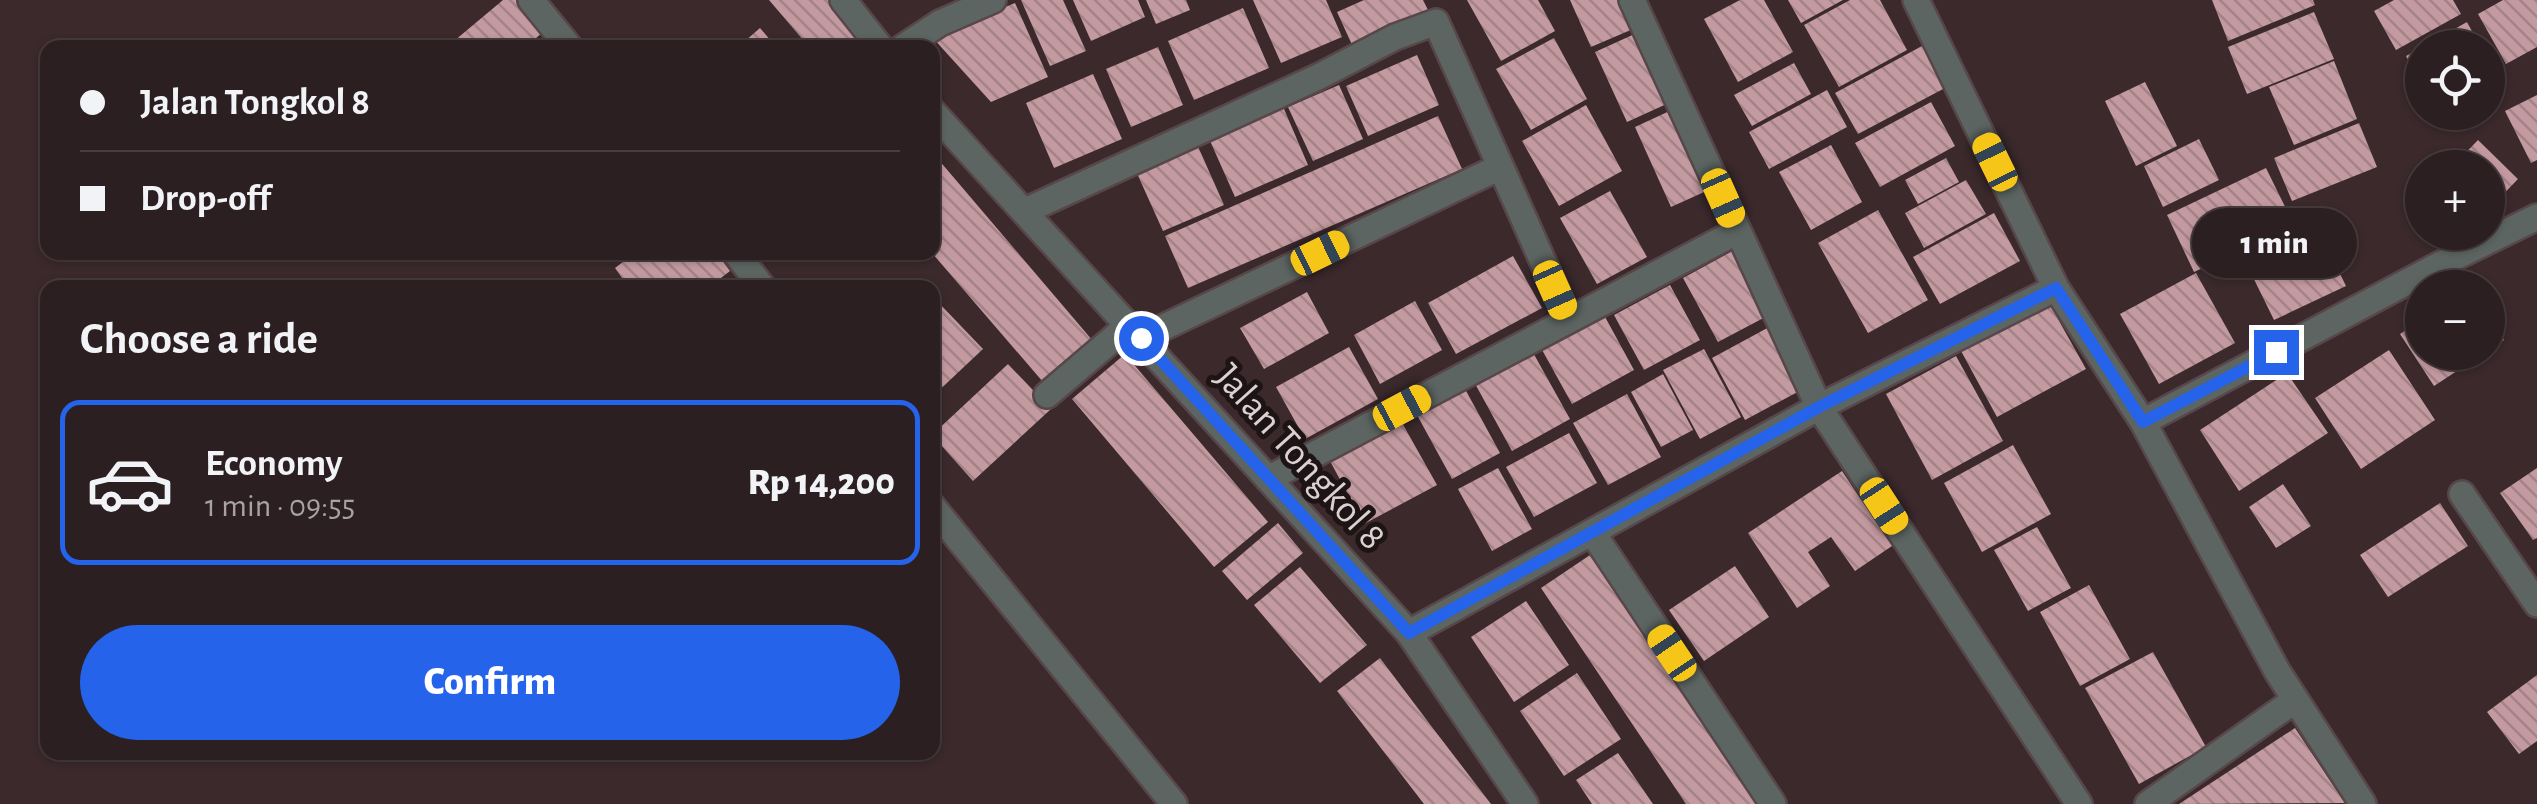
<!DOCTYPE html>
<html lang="en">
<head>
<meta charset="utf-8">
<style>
  body { margin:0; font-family:"Alegreya Sans",sans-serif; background:#34272a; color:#f1f3f6; height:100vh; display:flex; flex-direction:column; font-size:38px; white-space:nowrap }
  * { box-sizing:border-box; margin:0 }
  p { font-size:32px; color:#a6a2a5 }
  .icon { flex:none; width:55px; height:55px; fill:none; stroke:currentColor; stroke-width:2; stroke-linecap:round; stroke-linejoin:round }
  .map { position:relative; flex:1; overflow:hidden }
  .details { position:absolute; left:40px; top:280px; width:900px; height:480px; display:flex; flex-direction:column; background:#2c1f21; border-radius:20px; box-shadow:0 2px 8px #0004,0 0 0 2px #483d3f }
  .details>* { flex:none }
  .top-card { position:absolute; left:40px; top:40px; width:900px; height:220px; border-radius:20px; box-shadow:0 2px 8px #0004,0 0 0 2px #483d3f; display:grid; align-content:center; height:220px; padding:0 40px; background:#2c1f21 }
  .buttons { position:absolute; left:2405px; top:30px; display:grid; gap:20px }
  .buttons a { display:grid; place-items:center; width:100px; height:100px; border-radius:50%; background:#2c1f21; box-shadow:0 2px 8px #0004,0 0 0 2px #483d3f; font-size:50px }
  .end { position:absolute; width:45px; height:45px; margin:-22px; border:12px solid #2563eb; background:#fff; box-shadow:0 0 0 5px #fff }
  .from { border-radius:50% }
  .bubble { position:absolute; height:70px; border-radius:35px; background:#2c1f21; box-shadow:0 2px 8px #0004,0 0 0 2px #483d3f; font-size:32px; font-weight:800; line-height:70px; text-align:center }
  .car { position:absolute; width:30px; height:60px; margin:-30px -15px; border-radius:12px; box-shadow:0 0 8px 2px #0007; background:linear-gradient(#f5c518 24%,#345 0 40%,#f5c518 0 76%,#345 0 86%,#f5c518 0) }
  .top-card b { display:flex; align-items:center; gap:35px; height:95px; font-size:38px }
  .top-card b+b { border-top:2px solid #483d3f }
  .top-card i { width:25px; height:25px; background:#f1f3f6 }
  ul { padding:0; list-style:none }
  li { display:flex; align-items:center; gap:30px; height:165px; margin:0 20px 15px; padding:0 20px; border:5px solid transparent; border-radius:20px }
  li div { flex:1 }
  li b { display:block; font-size:38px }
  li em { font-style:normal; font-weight:800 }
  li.selected { border-color:#2563eb }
  li>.icon { width:90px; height:90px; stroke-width:1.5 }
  h2 { padding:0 40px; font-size:45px; line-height:120px }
  .primary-button { display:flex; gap:20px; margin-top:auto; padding:20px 40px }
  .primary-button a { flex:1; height:115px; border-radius:60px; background:#2563eb; color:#fff; font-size:40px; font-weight:800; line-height:115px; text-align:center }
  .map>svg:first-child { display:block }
  .building { fill:url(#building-back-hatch) }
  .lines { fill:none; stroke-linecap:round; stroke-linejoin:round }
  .street-casing { stroke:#58474a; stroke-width:30 }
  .street { stroke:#5c6562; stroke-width:25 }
  .route { stroke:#2563eb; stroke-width:12 }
  .labels { text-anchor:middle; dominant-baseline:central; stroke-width:10; stroke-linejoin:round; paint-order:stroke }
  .street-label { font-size:40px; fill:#ddd0d2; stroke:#1d1416 }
</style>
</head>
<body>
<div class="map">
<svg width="2537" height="804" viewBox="0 0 2537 804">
  <defs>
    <pattern id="building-back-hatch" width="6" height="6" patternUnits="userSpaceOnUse" patternTransform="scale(2.5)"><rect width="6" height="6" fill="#c39aa0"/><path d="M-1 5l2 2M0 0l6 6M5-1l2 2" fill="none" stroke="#a38388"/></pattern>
  </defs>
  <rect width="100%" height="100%" fill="#3b292c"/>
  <path class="building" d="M503,0h15l26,31 -19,17h-65l-6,-7z
    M769,0h61l41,48h-61z
    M1021,0h42l23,51 -36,15z
    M1073,0h65l7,17 -54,24z
    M1146,0h40l4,10 -34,14z
    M1253,0h73l16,37 -61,26z
    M1364,0h59l8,16 -77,33 -17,-37z
    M1467,0h71l17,31 -54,30z
    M1570,0h58l12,26 -49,21z
    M1740,0h24l29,52 -55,30 -34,-63z
    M1788,0h55l-42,23z
    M1850,0h30l27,50 -68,37 -35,-62z
    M2212,0h101l2,5 -87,36z
    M2394,0h59l8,14 -65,36 -22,-39z
    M2503,0h34v47l-31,17 -28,-50z
    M1015,3l33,74 -57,25 -59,-65z
    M1243,8l26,60 -75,32 -26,-59z
    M2314,12l20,47 -87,35 -19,-47z
    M2467,22l14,26h-59v39l-16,-31z
    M760,28l17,20h-40z
    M1639,32l32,70 -44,20 -32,-70z
    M1554,38l33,61 -56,31 -35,-61z
    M1922,46l23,42 -87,46 -23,-41z
    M1158,47l25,58 -52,22 -25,-58z
    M1417,55l22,50 -71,31 -22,-50z
    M2334,61l23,58 -63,26 -25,-58z
    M1794,63l17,31 -59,32 -18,-31z
    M1093,74l29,65 -68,29 -28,-65z
    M2145,82l32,64 -41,20 -31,-65z
    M1339,85l24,54 -50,22 -25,-54z
    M1827,90l20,37 -78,42 -20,-37z
    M2537,95v65l-6,3 -26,-52z
    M1281,102l27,63 -73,32 -28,-63z
    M1931,102l24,44 -75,41 -25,-44z
    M1586,105l36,66 -63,35 -37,-65z
    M1676,108l37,80 -42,19 -36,-80z
    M1438,116l24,53 -274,119 -23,-52z
    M2359,123l18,44 -85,34 -18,-43z
    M2199,139l20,41 -56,27 -19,-41z
    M2478,140l40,39 -30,31v-42h-37z
    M1196,142l28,63 -61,26 -28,-62z
    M1831,145l31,57 -51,28 -32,-58z
    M932,152l161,189 -50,41 -111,-129z
    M1946,158l13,24 -41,22 -13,-24z
    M2266,168l28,57 -100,47 -27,-57z
    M1966,180l20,34 -62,34 -19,-35z
    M1610,191l37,66 -50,27 -37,-66z
    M1878,210l50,90 -60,33 -50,-90z
    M1994,213l26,48 -80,43 -27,-47z
    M2317,227l29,59 -72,34 -29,-59z
    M1738,248l35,65 -55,29 -35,-64z
    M636,252h80l14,19 -22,17h-79l-14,-20z
    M1513,256l29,52 -86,46 -28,-51z
    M2196,273l39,70 -76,41 -39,-70z
    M1670,285l30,55 -56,30 -30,-55z
    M1307,292l22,41 -65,36 -24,-41z
    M937,301l46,48 -51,48v-92z
    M1415,301l27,49 -62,34 -26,-49z
    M2049,303l37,66 -89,48 -36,-66z
    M1604,315l30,55 -62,34 -31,-56z
    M2488,315l16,25 -16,11z
    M2422,319v33h64l-52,34 -34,-52z
    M1771,326l34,62 -60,32 -33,-62z
    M1349,347l29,52 -73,40 -29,-52z
    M1531,349l39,70 -58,32 -39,-71z
    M1704,349l37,68 -41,22 -37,-69z
    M2389,350l46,70 -74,49 -46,-71z
    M1125,354l143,168 -54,45 -142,-168z
    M1956,356l47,85 -71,39 -46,-86z
    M1008,364l43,45 -78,72 -41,-46z
    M2287,373l41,60 -89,58 -39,-61z
    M1663,374l30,56 -32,17 -30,-55z
    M1465,389l35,64 -48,26 -35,-64z
    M1627,394l34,63 -53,28 -35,-62z
    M1401,421l36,64 -73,39 -34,-63z
    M1569,433l28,50 -63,34 -28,-50z
    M2013,445l38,69 -69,38 -38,-69z
    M1498,468l34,61 -40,22 -34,-62z
    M2537,468v70l-4,2 -33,-47z
    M1842,471l50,75 -37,25 -24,-34 -23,15 22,34 -33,22 -49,-75z
    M2283,484l28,42 -35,22 -27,-41z
    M2440,503l28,43 -80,51 -28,-42z
    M1278,523l25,30 -56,47 -25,-29z
    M2037,527l34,61 -43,23 -34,-61z
    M1596,551l169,253h-79l-145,-216z
    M1735,566l34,51 -65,44 -35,-51z
    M1300,567l67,78 -47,38 -66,-78z
    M2089,585l41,74 -50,27 -40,-74z
    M1526,601l43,64 -55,37 -43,-65z
    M2153,652l53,95 -67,37 -54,-96z
    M1380,658l52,69 59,77h-67l-87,-113z
    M1577,673l44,66 -57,37 -44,-65z
    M2537,675v66l-18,13 -32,-42z
    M2295,728l50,75 -166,1 32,-21z
    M1618,753l35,51h-61l-16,-24z"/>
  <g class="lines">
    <g class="street-casing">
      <path id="street" d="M531,0l39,48
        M843,0l38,48
        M1632,0l187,407 260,397
        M1916,0l140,288 87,134 134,249 86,133
        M902,48l38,-25 53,-23
        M932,111l477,522 116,171
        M1025,211l293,-134 77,-40 41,-15 133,298
        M735,252l28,36
        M1141,338l359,-171
        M1047,395l82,-70
        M2143,422l298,-158 96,-47
        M1268,479l470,-248
        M2462,494l75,110
        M932,506l242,298
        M1592,532l181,272
        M1409,633l410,-226 237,-119
        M2148,804l147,-104"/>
    </g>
    <use href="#street" class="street"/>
  </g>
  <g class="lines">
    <path class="route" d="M1141,338l268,295 410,-226 237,-119 87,134 133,-70"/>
  </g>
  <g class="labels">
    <g class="street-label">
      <text transform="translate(1300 457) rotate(48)">Jalan Tongkol 8</text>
    </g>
  </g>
</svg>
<div class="buttons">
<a><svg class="icon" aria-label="locate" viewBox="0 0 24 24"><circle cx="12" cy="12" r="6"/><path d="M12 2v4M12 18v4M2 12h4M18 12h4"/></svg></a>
<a>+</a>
<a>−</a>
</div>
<i class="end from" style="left:1141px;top:338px"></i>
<i class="end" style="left:2276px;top:352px"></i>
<div class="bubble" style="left:2192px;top:208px;width:165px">1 min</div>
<i class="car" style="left:1995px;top:162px;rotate:334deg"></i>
<i class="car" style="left:1723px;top:198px;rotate:156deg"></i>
<i class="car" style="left:1320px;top:253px;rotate:64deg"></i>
<i class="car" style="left:1555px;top:290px;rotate:156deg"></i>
<i class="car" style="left:1402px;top:408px;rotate:62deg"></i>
<i class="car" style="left:1884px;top:506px;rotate:147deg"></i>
<i class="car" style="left:1672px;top:653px;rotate:326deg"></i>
<div class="top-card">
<b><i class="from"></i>Jalan Tongkol 8</b>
<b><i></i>Drop-off</b>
</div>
<section class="details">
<h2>Choose a ride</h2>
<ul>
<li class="selected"><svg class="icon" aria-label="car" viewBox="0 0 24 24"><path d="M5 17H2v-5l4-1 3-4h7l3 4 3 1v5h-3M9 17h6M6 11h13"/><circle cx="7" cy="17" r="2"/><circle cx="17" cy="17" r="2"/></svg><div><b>Economy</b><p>1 min · 09:55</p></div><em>Rp 14,200</em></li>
</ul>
<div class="primary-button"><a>Confirm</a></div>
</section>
</div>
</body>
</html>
